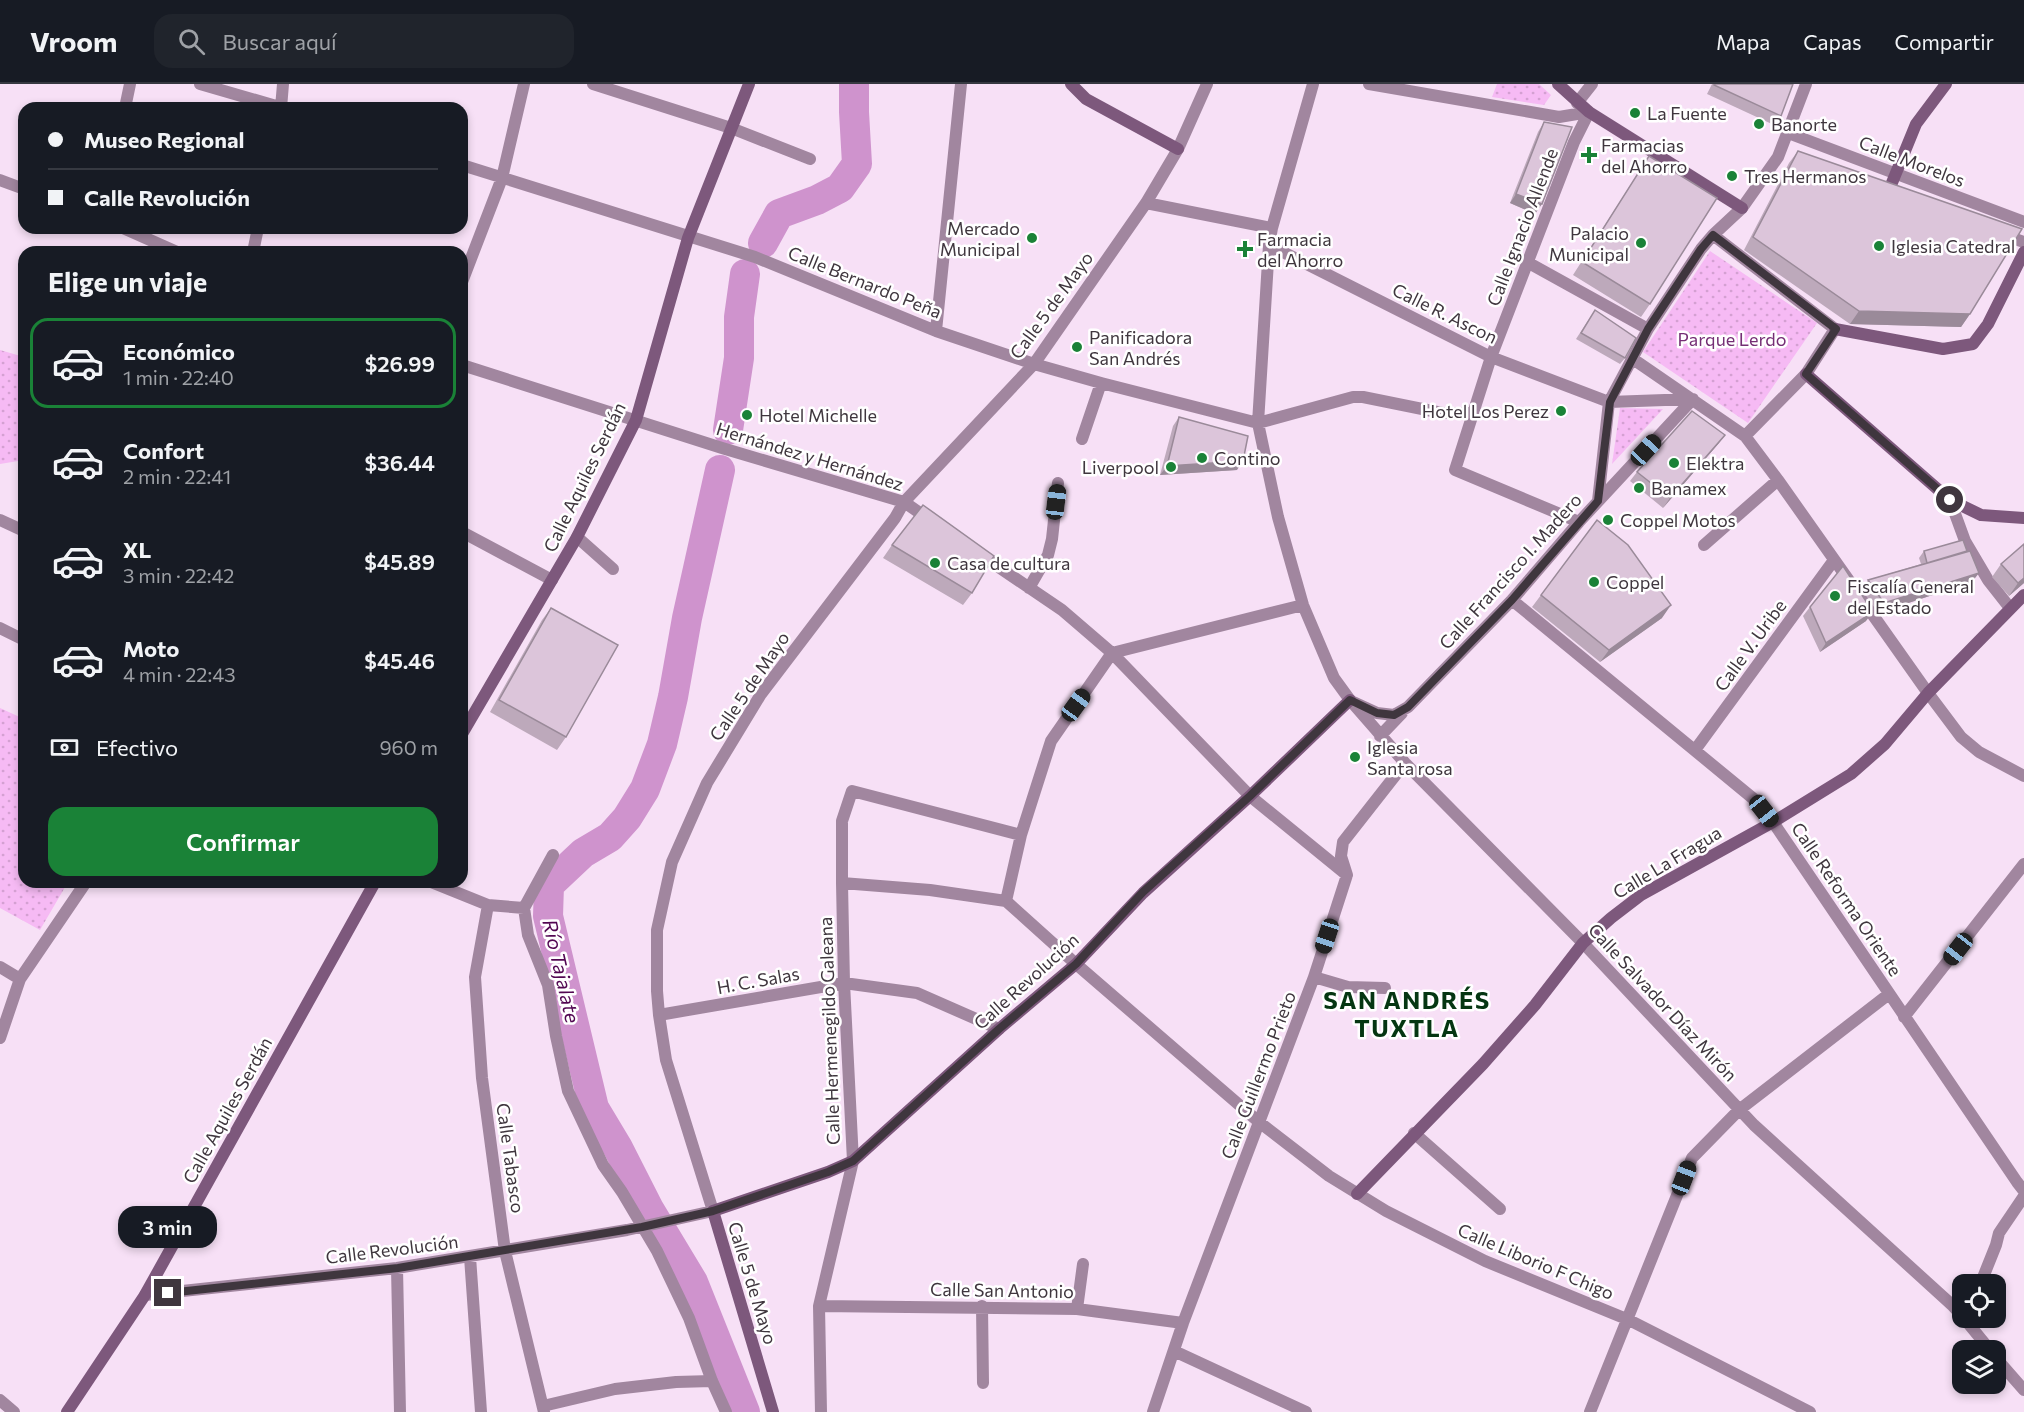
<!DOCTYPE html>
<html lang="es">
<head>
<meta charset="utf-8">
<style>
  body { margin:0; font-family:Commissioner,sans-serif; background:#20242c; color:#f1f3f6; height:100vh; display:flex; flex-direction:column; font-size:22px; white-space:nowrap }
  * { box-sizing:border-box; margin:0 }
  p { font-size:20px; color:#9ea1a6 }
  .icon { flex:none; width:33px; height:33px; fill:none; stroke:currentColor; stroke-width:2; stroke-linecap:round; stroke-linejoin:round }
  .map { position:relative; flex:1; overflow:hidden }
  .drawer { position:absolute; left:18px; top:162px; width:450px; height:642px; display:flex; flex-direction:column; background:#171b24; border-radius:18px; box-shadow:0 3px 9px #0003 }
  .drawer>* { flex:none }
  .banner { position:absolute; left:18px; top:18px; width:450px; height:132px; border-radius:18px; box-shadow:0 3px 9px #0003; display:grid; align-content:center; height:132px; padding:0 30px; background:#171b24 }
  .tools { position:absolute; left:1952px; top:1190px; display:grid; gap:12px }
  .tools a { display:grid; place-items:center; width:54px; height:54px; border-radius:12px; background:#171b24; box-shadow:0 3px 9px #0003; font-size:30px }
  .end { position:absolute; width:27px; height:27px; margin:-14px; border:8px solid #3f363e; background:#fff; box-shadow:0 0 0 3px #fff }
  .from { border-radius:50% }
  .bubble { position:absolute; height:42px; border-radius:18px; background:#171b24; box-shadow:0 3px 9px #0003; font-size:20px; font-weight:600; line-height:42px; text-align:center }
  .car { position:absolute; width:18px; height:36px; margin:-18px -9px; border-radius:8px; box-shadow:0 0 4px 2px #0007; background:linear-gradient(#222 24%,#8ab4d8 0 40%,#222 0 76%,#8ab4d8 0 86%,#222 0) }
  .banner b { display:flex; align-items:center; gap:21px; height:57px; font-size:22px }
  .banner b+b { border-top:2px solid #363941 }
  .banner i { width:15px; height:15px; background:#f1f3f6 }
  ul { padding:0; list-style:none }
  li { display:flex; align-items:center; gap:18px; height:90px; margin:0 12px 9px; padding:0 18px; border:3px solid transparent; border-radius:18px }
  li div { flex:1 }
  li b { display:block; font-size:22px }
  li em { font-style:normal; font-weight:600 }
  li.current { border-color:#1a8237 }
  li>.icon { width:54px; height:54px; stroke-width:1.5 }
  h2 { padding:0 30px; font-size:27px; line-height:72px }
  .pay { display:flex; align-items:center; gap:15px; height:66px; padding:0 30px; font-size:22px }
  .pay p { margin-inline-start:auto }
  .cta { display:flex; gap:12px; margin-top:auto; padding:12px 30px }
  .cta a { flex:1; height:69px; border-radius:18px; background:#1a8237; color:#fff; font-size:24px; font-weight:600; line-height:69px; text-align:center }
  header { display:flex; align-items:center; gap:36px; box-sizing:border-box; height:84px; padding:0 30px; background:#171b24; border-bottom:2px solid #363941 }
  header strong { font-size:28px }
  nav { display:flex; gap:33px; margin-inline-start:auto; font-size:21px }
  .search { width:420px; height:54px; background:#20242c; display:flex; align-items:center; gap:15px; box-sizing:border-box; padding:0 21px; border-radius:18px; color:#9ea1a6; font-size:22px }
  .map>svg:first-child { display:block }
  .grass { fill:url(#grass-dots) }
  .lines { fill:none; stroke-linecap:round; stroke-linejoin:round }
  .river { stroke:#cf93cd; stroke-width:30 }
  .street { stroke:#a1869f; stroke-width:12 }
  .secondary { stroke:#7d587c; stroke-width:12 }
  .wall { fill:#bda9bb }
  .shaded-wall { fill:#9a8a99 }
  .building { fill:#dcc5da; stroke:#9a8a99; stroke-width:1.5 }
  .route { stroke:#3f363e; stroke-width:8 }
  .poi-dot { fill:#1a8237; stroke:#fff; stroke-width:2 }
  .labels { text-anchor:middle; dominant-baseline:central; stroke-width:5; stroke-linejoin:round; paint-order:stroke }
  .poi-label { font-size:18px; fill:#3f363e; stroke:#fff; text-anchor:start }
  .street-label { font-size:18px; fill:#3f363e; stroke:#fff }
  .park-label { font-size:18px; fill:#752e75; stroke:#fff }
  .water-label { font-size:20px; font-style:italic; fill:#520752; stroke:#fff }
  .district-label { font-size:24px; font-weight:bold; letter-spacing:1.5px; fill:#053612; stroke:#fff }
</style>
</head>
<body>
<header>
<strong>Vroom</strong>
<div class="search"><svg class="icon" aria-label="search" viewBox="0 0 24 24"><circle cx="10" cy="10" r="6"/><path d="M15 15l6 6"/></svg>Buscar aquí</div>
<nav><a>Mapa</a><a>Capas</a><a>Compartir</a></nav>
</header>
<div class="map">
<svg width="2024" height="1328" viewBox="0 0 2024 1328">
  <defs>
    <pattern id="grass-dots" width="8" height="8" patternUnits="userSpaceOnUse" patternTransform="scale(1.5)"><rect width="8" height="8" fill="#f6baf4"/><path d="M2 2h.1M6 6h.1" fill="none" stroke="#d4a0d2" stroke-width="1.8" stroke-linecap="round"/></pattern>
  </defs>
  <rect width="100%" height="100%" fill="#f7e0f6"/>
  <path class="grass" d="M1497,0h42l12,11 -7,10 -52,-8z
    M1710,167l107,72 -69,100 -105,-71z
    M0,266l24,7v103l-24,4z
    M1620,324l43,1 -51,55z
    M0,624l24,11v163h44l-28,48 -40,-22z"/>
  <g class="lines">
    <path class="river" d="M763,159l16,-29 38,-14 23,-12 17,-24 -3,-52v-28
      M728,346l11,-72v-41l6,-43
      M720,386l-33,148 -14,79 -11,47 -17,45 -18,29 -17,19 -27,16 -34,32 -1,31 46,192 24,40 31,61 44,73 52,130"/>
    <path class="street" d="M200,0l83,24
      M593,0l138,44 79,31
      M1313,0l-41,144 -3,17 -11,178 20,94 25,88 31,73 16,22 55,63 178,180 171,182 198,180 10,11
      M1369,0l190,33 30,-5
      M1577,19l15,-19
      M125,24l5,-24
      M281,24l2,-24
      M1788,49l236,89
      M462,81l293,92 181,74 98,33 67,19 157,40 95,-26h10l79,16h31
      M0,96l24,9
      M1146,119l126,25
      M123,144l54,24
      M2001,150l23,8
      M1713,151l122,94 -29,45 -61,62
      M1269,161l222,112 118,45 84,-3
      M253,168l5,-24
      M1527,178l121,67
      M462,198l40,-104 22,-94
      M936,247l25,-247
      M1633,275l112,77 33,44 72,102
      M462,281l260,83 182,54 26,18
      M1082,355l19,-56
      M1950,416l15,41 23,39 22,28
      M1598,417l11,-99 39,-73 53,-80 12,-14 29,-27 36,-51 28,-73
      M0,436l24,11
      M1579,438l-124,-52 36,-113 83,-215 15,-30
      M462,448l90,48
      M577,453l36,32
      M1704,461l74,-65
      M978,469l84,57 50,43 138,143 97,79
      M1029,504l19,-33 4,-16 6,-56
      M1512,516l243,200 18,22 244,360 7,9
      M1863,517l65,92 33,44 18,15 45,24
      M0,544l24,12
      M1353,618l24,11 17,2 14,-8 104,-107 67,-78 114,-123
      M1380,652l22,-23
      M1695,666l139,-190
      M553,771l-29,53 4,27 20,50 8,51 12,55 35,74 19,27 35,59 32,67 23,63 14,31
      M431,798l57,23 36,3
      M842,799l88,7 76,11
      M1006,817l70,63 183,158 70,54 57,35 99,50 144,59 181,92
      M1006,817l15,-66 30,-94 61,-88 191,-48
      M488,821l-13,72 7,101 23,173 39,161
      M0,883l20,12
      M1314,893l34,10 37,1
      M659,931l185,-32 73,10 82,36
      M1904,933l120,-153
      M0,954l20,-59 66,-97
      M1414,1049l86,76
      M470,1173l11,155
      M397,1184l3,144
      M1977,1200l5,-4 14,-35 3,-12 25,-37
      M145,1211l252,-27 230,-38 86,-19 -47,-151 -7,-45 -2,-24v-61l15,-68 35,-79 54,-89 134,-176 9,-16 130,-138 112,-161 32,-54 29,-65
      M1952,1221l10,-8
      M819,1222l258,3 106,14
      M982,1222l1,77
      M1077,1225l6,-45
      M1963,1233l27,33
      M1174,1267l132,61
      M1995,1273l29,33
      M0,1316l14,12
      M543,1322l72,-17 61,-7 36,-1
      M821,1328l-2,-106 34,-145 -9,-178 -2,-100v-62l10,-30 169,44
      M1153,1328l30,-89 131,-346 33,-102 -6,-19 2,-14 62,-79
      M1590,1328l102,-254 47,-48 150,-116"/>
    <path class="secondary" d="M1071,0l15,15 92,50
      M1558,0l31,28 153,96
      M1887,111l29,-71 30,-40
      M1835,245l108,20 30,-5 15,-20 36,-72
      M1806,290l144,126 31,15 43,3
      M462,650l115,-197 59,-117 52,-182 61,-154
      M1357,1110l126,-130 52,-59 48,-62 28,-25 30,-23 132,-73 78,-48 34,-30 43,-51 96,-98
      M67,1328l78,-117 230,-413
      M773,1328l-60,-201 115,-39 25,-11 146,-132 77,-65 67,-71 107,-97 100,-96"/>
  </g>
  <path class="wall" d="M1712,0h81l-12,32 -7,9 -67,-31z
    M1544,38l-9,92 -25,-11 28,-71z
    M1798,67l172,163 -9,13 -111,-3 -106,-74 45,-87z
    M1649,72l1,148 -9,13 -68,-42z
    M1595,226l30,48 -5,6 -44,-25z
    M1179,333l58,53 -77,5 13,-49z
    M1725,351l-7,9 -55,64 -33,-27 7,-9z
    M892,461l80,48 -9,12 -80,-47z
    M1924,467l48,31 -94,31 -16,-24 6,-9 53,-16 -2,-6z
    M2001,480l23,19 -15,13 -17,-19z
    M1541,511l121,23 -62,44 -68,-55z
    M1810,523l56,14 -46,31 -17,-36z
    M551,524l15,129 -9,13 -67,-38 52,-92z"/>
  <path class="shaded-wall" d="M1516,110l26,10 -7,10 -25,-11z
    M1859,227l111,3 -9,13 -111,-3z
    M1725,351l-7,9 -55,64 7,-10z
    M1243,377l-6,9 -77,5 7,-9z
    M1979,489l-7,9 -94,31 6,-10z
    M2024,494v5l-15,13 9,-13z
    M1671,521l-9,13 -62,44 9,-12z
    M1873,528l-7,9 -46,31 6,-9z"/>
  <path class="building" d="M1714,0h79l-12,32 -67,-31z
    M1544,38l28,5 -30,77 -26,-10z
    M1798,67l224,78 -52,85 -111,-3 -106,-74z
    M1649,72l68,42 -67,106 -68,-42z
    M1595,226l41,28 -11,20 -44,-25z
    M1692,327l33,24 -55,63 -33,-26z
    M1179,333l69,19 -5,25 -76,5z
    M923,421l71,51 -22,37 -80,-48z
    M1597,436l31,25 43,60 -62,45 -68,-55z
    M1963,456l4,11 -40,12 -3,-12z
    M2024,460v34l-6,5 -17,-19z
    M1970,467l9,22 -95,30 -16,-23z
    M1843,482l30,46 -47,31 -16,-36z
    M551,524l67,37 -52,92 -67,-37z"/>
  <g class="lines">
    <path class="route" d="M168,1209l230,-25 244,-41 71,-16 115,-39 25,-11 146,-132 77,-65 67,-72 107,-96 100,-96 27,13 17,2 14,-8 104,-107 86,-99 12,-99 38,-73 53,-80 12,-14 123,94 -30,45 144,126"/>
  </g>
  <g class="poi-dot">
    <circle cx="1635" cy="29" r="6"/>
    <circle cx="1759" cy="40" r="6"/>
    <path d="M1586 62h6v6h6v6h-6v6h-6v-6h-6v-6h6z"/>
    <circle cx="1732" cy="92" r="6"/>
    <circle cx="1032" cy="154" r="6"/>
    <circle cx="1641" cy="159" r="6"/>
    <circle cx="1879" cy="162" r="6"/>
    <path d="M1242 156h6v6h6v6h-6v6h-6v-6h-6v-6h6z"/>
    <circle cx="1077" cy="263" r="6"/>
    <circle cx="1561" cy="327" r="6"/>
    <circle cx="747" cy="331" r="6"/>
    <circle cx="1202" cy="374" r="6"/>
    <circle cx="1674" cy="379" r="6"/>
    <circle cx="1171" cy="383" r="6"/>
    <circle cx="1639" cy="404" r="6"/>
    <circle cx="1608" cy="436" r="6"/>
    <circle cx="935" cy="479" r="6"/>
    <circle cx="1594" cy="498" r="6"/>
    <circle cx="1835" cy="512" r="6"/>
    <circle cx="1355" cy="673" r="6"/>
  </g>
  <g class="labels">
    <g class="poi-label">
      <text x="1647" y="29">La Fuente</text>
      <text x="1771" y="40">Banorte</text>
      <text x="1601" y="61">Farmacias<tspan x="1601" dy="21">del Ahorro</tspan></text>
      <text x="1744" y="92">Tres Hermanos</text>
      <text x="1020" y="144" text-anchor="end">Mercado<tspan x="1020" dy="21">Municipal</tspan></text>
      <text x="1629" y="149" text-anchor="end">Palacio<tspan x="1629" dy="21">Municipal</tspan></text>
      <text x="1257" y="155">Farmacia<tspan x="1257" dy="21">del Ahorro</tspan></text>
      <text x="1891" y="162">Iglesia Catedral</text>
      <text x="1089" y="253">Panificadora<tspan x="1089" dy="21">San Andrés</tspan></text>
      <text x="1549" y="327" text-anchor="end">Hotel Los Perez</text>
      <text x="759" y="331">Hotel Michelle</text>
      <text x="1214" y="374">Contino</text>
      <text x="1686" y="379">Elektra</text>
      <text x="1159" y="383" text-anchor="end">Liverpool</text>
      <text x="1651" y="404">Banamex</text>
      <text x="1620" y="436">Coppel Motos</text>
      <text x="947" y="479">Casa de cultura</text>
      <text x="1606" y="498">Coppel</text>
      <text x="1847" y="502">Fiscalía General<tspan x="1847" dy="21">del Estado</tspan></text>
      <text x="1367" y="663">Iglesia<tspan x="1367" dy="21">Santa rosa</tspan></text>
    </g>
    <g class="street-label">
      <text transform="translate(1912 77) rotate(21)">Calle Morelos</text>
      <text transform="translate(1522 143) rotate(-69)">Calle Ignacio Allende</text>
      <text transform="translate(865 198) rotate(22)">Calle Bernardo Peña</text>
      <text transform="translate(1051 221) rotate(-54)">Calle 5 de Mayo</text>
      <text transform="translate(1445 229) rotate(26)">Calle R. Ascon</text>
      <text transform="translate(810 372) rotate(17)">Hernández y Hernández</text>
      <text transform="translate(584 393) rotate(-64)">Calle Aquiles Serdán</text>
      <text transform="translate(1510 487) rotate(-48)">Calle Francisco I. Madero</text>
      <text transform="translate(1750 561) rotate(-54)">Calle V. Uribe</text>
      <text transform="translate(749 602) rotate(-56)">Calle 5 de Mayo</text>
      <text transform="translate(1667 778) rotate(-31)">Calle La Fragua</text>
      <text transform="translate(1847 815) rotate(56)">Calle Reforma Oriente</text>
      <text transform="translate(758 896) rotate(-10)">H. C. Salas</text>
      <text transform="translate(1026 897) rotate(-42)">Calle Revolución</text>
      <text transform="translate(1663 918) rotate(47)">Calle Salvador Díaz Mirón</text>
      <text transform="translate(829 947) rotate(-92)">Calle Hermenegildo Galeana</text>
      <text transform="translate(1258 991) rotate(-69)">Calle Guillermo Prieto</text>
      <text transform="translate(227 1026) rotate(-61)">Calle Aquiles Serdán</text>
      <text transform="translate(511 1074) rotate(82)">Calle Tabasco</text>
      <text transform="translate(392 1165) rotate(-7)">Calle Revolución</text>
      <text transform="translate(1536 1177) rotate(23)">Calle Liborio F Chigo</text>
      <text transform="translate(753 1199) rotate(73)">Calle 5 de Mayo</text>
      <text transform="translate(1002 1206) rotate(1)">Calle San Antonio</text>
    </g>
    <g class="park-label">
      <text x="1732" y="255">Parque Lerdo</text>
    </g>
    <g class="water-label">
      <text transform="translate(562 887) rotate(77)">Río Tajalate</text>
    </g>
    <g class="district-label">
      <text x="1407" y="915">SAN ANDRÉS<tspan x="1407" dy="28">TUXTLA</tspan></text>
    </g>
  </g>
</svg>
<div class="tools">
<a><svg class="icon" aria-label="locate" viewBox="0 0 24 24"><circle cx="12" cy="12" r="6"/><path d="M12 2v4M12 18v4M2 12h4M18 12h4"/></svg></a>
<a><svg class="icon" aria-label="layers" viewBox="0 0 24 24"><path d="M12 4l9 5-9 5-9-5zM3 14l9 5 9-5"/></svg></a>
</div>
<i class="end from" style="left:1950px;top:416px"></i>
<i class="end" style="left:168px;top:1209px"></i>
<div class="bubble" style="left:118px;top:1122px;width:99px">3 min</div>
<i class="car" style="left:1646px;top:366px;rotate:43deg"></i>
<i class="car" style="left:1056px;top:418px;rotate:7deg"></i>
<i class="car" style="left:1076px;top:621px;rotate:36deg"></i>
<i class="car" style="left:1764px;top:727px;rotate:142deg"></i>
<i class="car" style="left:1327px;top:852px;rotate:198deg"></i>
<i class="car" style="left:1958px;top:865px;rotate:218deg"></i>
<i class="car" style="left:1684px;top:1094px;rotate:21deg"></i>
<div class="banner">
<b><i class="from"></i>Museo Regional</b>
<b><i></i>Calle Revolución</b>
</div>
<section class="drawer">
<h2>Elige un viaje</h2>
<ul>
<li class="current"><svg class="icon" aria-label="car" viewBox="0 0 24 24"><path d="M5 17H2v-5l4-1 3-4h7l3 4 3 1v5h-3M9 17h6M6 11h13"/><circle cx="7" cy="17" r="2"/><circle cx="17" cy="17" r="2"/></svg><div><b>Económico</b><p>1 min · 22:40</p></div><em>$26.99</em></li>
<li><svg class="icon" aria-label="car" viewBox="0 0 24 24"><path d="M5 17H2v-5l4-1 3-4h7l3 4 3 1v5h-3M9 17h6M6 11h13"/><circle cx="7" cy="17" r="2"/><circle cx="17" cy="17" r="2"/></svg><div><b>Confort</b><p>2 min · 22:41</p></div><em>$36.44</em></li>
<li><svg class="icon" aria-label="car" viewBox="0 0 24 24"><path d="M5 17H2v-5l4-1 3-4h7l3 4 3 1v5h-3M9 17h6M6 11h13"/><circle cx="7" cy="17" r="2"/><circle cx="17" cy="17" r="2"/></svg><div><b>XL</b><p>3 min · 22:42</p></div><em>$45.89</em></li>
<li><svg class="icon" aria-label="car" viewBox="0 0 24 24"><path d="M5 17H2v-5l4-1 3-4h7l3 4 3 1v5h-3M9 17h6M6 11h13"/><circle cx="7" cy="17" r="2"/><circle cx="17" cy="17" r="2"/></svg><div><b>Moto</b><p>4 min · 22:43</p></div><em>$45.46</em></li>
</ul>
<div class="pay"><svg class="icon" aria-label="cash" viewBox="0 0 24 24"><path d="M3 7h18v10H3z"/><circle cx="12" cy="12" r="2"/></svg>Efectivo<p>960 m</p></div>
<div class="cta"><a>Confirmar</a></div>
</section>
</div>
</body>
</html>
